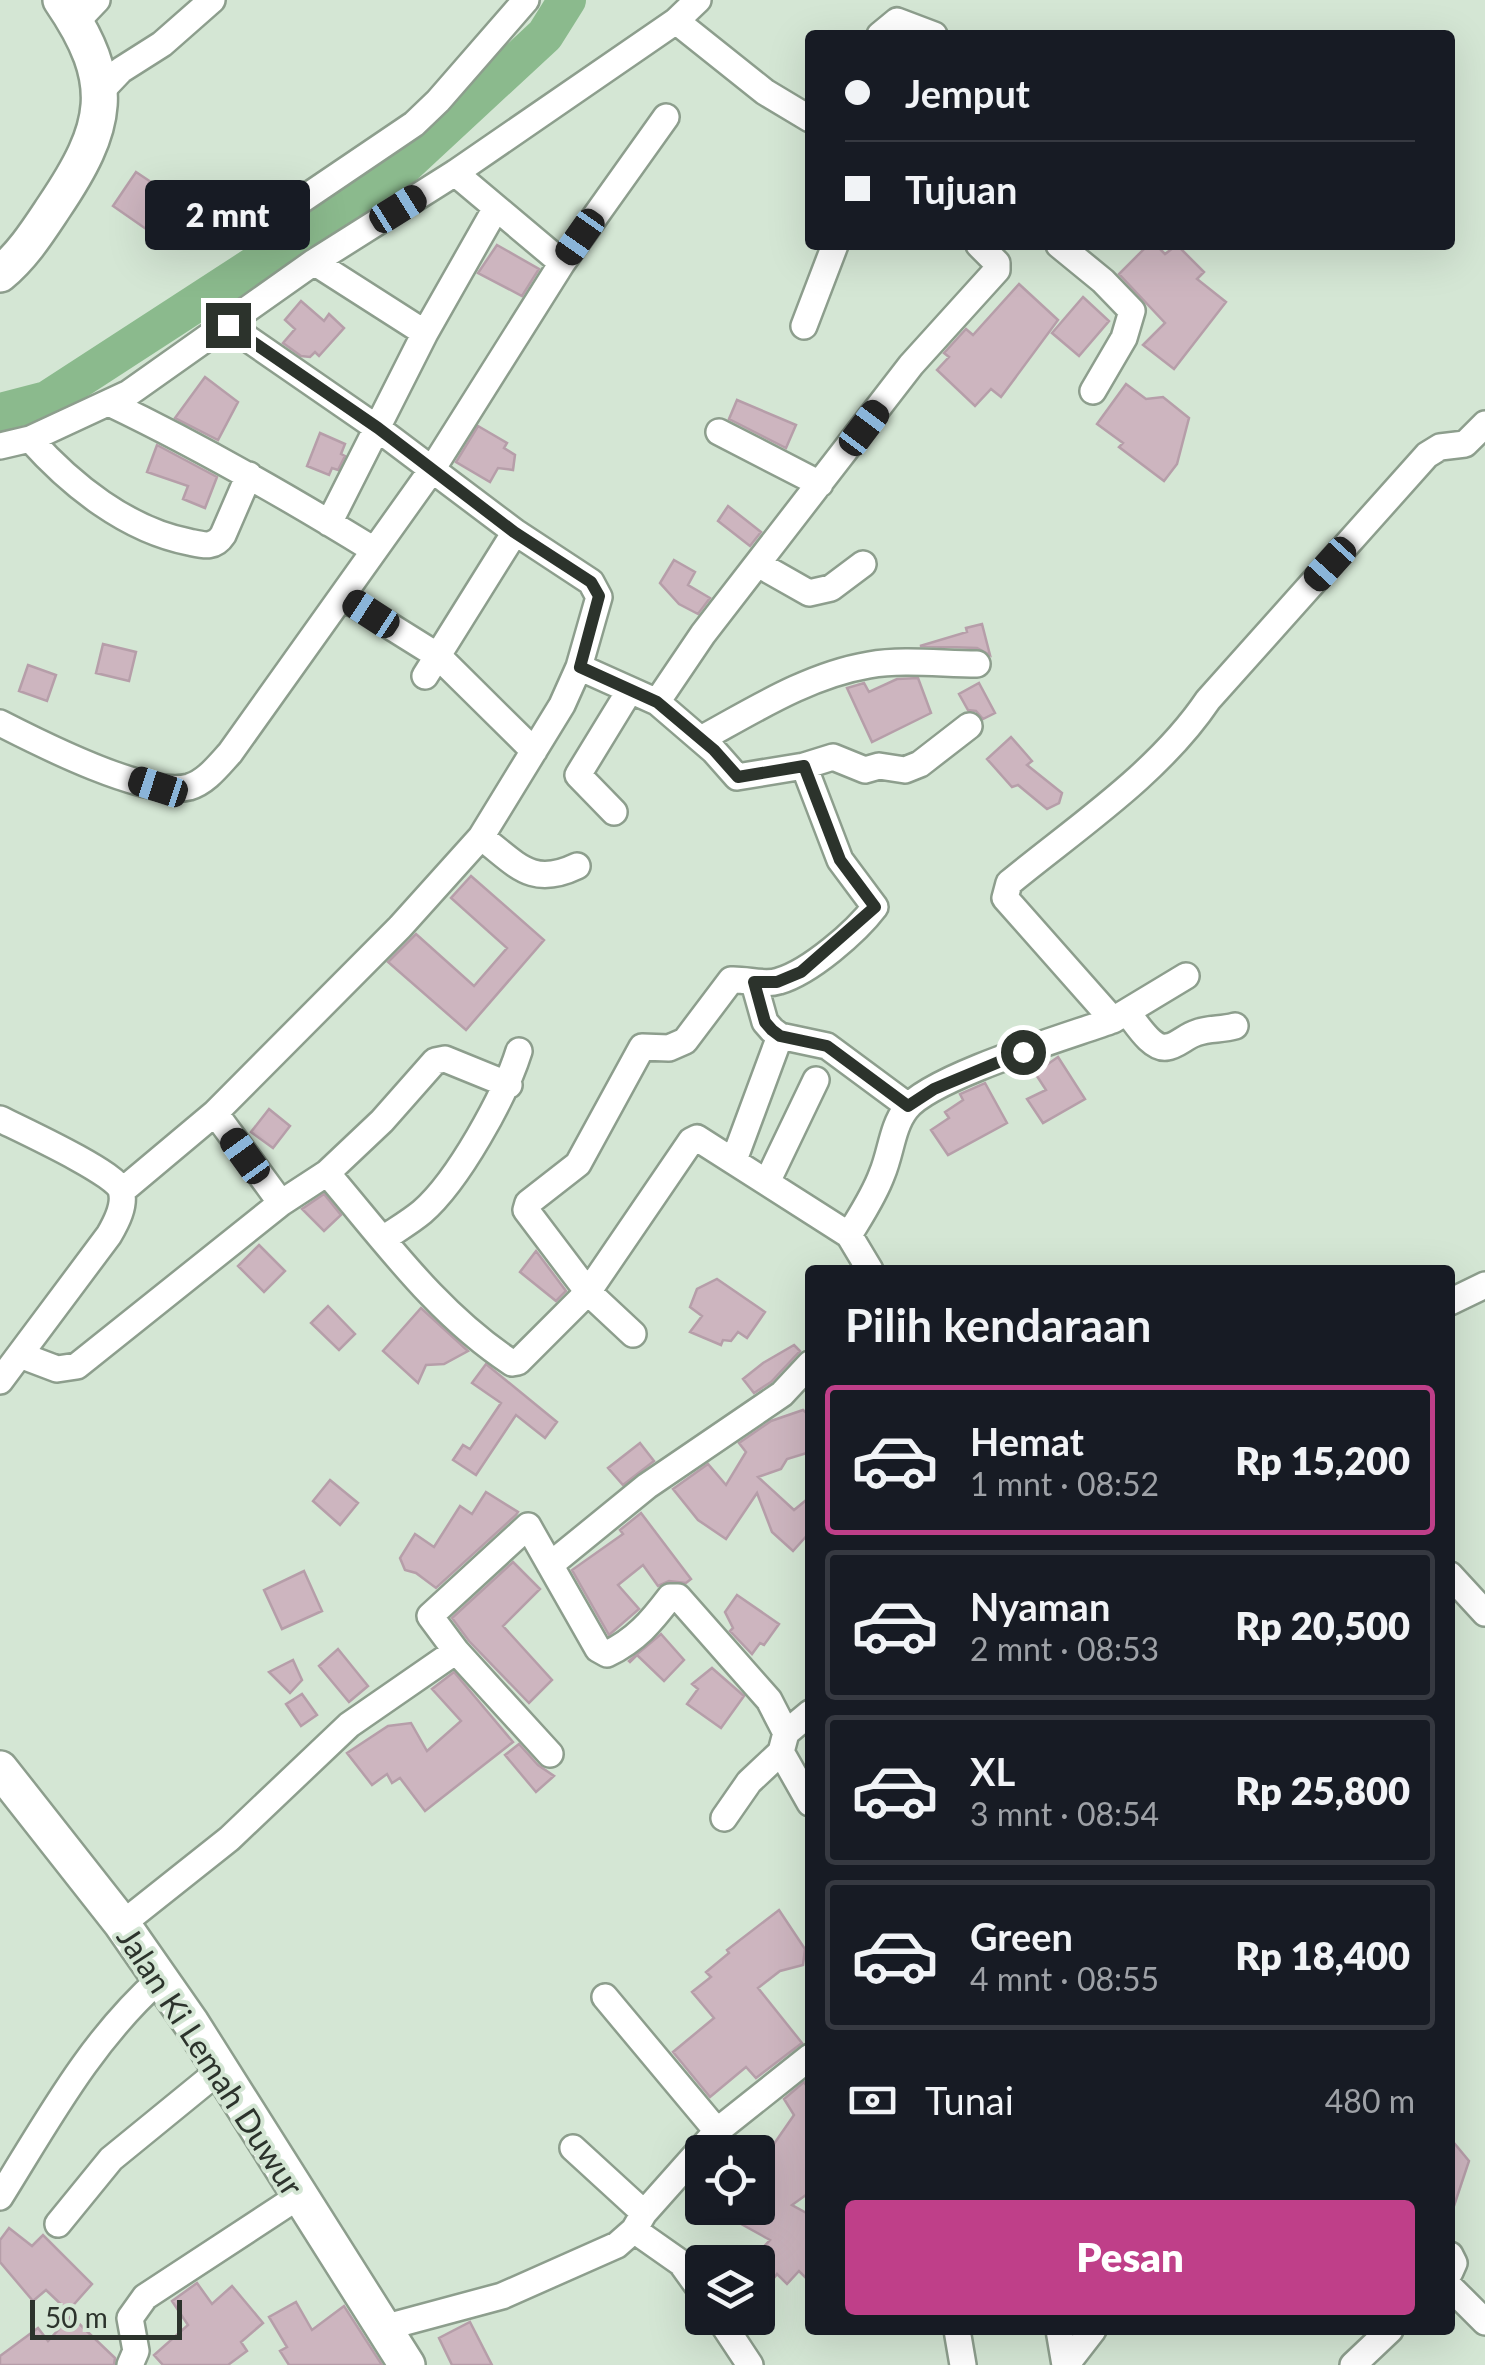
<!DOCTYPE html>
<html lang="id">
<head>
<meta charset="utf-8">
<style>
  body { margin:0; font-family:Lato,sans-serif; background:#242831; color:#f1f3f6; height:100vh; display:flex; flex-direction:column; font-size:38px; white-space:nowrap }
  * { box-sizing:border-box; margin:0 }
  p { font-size:32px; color:#9ea1a6 }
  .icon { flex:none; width:55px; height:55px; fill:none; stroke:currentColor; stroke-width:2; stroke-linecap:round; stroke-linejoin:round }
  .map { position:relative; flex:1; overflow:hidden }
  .sheet { position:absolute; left:805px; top:1265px; width:650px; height:1070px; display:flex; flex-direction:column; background:#171b24; border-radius:10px; box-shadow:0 10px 40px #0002 }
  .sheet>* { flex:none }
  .banner { position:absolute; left:805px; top:30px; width:650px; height:220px; border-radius:10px; box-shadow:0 10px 40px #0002; display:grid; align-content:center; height:220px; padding:0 40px; background:#171b24 }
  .tools { position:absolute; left:685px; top:2135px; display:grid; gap:20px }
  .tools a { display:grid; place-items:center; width:90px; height:90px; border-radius:10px; background:#171b24; box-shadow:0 10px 40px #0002; font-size:50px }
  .scale { position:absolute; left:30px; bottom:25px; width:152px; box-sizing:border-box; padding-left:10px; border:5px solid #2c332c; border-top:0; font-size:28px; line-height:35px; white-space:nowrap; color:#2c332c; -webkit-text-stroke:8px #d4e6d4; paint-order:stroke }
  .end { position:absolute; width:45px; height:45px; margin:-22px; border:12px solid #2c332c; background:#fff; box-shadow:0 0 0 5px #fff }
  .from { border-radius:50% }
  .bubble { position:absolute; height:70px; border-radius:10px; background:#171b24; box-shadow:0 10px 40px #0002; font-size:32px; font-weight:800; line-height:70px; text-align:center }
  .car { position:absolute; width:30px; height:60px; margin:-30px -15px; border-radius:12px; box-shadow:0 0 8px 2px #0007; background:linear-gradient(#222 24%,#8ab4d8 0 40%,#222 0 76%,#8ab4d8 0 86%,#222 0) }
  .banner b { display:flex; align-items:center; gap:35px; height:95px; font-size:38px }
  .banner b+b { border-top:2px solid #363941 }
  .banner i { width:25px; height:25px; background:#f1f3f6 }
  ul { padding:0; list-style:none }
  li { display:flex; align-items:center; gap:30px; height:150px; margin:0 20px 15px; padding:0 20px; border:5px solid #363941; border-radius:10px }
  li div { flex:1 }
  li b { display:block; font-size:38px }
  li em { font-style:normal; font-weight:800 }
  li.current { border-color:#bf3f89 }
  li>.icon { width:90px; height:90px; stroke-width:1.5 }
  h2 { padding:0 40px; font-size:45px; line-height:120px }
  .pay { display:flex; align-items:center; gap:25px; height:110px; padding:0 40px; font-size:38px }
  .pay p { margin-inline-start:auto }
  .action { display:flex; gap:20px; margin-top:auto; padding:20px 40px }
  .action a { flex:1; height:115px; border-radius:10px; background:#bf3f89; color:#fff; font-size:40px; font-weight:800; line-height:115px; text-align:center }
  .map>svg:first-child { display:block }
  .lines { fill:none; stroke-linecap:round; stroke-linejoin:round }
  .river { stroke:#8bba8d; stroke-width:38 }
  .building { fill:#cdb5bf; stroke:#b69ea9; stroke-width:2.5 }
  .street-casing { stroke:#8d9e8d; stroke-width:30 }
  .secondary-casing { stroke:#8d9e8d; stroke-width:40 }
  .street { stroke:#fff; stroke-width:25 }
  .secondary { stroke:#fff; stroke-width:35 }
  .route { stroke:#2c332c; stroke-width:12 }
  .labels { text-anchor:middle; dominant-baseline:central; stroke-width:8; stroke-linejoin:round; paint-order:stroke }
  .street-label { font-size:32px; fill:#2c332c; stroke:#d4e6d4 }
</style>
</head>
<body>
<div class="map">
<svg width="1485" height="2365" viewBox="0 0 1485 2365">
  <rect width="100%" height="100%" fill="#d4e6d4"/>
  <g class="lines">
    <path class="river" d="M0,412l47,-12 348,-226 150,-139 22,-35"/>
  </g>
  <path class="building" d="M136,172l60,40 -24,35 -59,-41z
    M497,245l42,24 -17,27 -44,-23z
    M1148,245h8l9,9 12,-9 27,27 -7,7 29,23 -52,67 -31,-24 22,-22 -46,-49z
    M1019,284l39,36 -57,77 -10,-8 -16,17 -38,-36 12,-13 -5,-4 22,-24 7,6z
    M1083,297l26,24 -30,35 -27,-23z
    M301,301l23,20 5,-7 15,14 -25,28 -4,-4 -5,5 -9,-1 -18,-13 12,-14 -10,-9z
    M205,377l33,25 -20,38 -43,-22z
    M1126,384l20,15 17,-2 26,21 -12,46 -13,17 -45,-34 4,-4 -26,-19z
    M737,400l59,25 -10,23 -57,-29z
    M478,426l29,17 -3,5 11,7 -2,15 -15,-2 -8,14 -34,-20z
    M320,433l25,11 -4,10 4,2 -7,14 -6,-2 -3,7 -22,-9z
    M157,445l60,32 -12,31 -22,-9 5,-13 -41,-14z
    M728,506l33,26 -11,14 -32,-25z
    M674,560l21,12 -7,13 22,13 -12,16 -19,-10 -19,-21z
    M982,624l8,31 -13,-7 -57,-2 47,-14 -1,-4z
    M103,644l33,8 -7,29 -33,-8z
    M28,665l28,10 -9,26 -28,-10z
    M918,678l13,35 -59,29 -25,-54 17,-5 5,9 28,-13z
    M979,683l16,30 -12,6 -7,-8 -8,-1 -9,-16z
    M1011,737l21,24 -5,4 35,28 -3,10 -12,6 -29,-24 -6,2 -25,-28z
    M471,876l73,64 -78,90 -78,-68 28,-28 58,52 33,-38 -56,-50z
    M1058,1057l27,42 -42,24 -16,-24 19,-9 -11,-17z
    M985,1083l22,40 -59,32 -17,-25 18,-12 -4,-6 18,-12 -3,-6z
    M269,1109l21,17 -17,22 -22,-16z
    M324,1194l17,21 -17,16 -22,-22z
    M259,1245l26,26 -21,21 -26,-26z
    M536,1251l30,40 -10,10 -36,-29z
    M717,1279l48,33 -18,26 -9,-6 -7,9 -8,-1 -2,5 -31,-13 12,-16 -12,-9 7,-18z
    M328,1306l27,28 -16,16 -28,-27z
    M421,1308l47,43 -24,13 -18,1 -8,18 -35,-32z
    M794,1345l6,6 -29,31 -17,11 -11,-14 20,-16z
    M486,1364l71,58 -12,16 -29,-23 -40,60 -23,-15 10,-15 7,4 31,-46 -29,-20z
    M803,1410l7,6v36l-23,7 -6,10 -23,8 36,33 16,-13v35l-17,19 -21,-19 -15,-39 -31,46 -28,-19 -25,-31 35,-25 18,21 20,-33 -7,-9 32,-22z
    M640,1443l14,18 -31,24 -15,-17z
    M330,1480l28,23 -18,22 -27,-24z
    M486,1492l32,20 -2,3 -80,73 -20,-15 -11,-3 -5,-12 15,-24 19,13 26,-41 12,8z
    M641,1513l50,66 -5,4 -17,-2 -11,5 -15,-21 -25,20 21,24 -30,26 -37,-65 51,-36 -3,-4z
    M513,1562l27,27 -37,37 49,54 -23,23 -60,-62 -17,-23z
    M304,1571l18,40 -40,18 -18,-39z
    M737,1595l42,29 -15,21 -4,-2 -8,11 -22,-23 3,-3 -8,-16z
    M661,1634l23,26 -20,21 -27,-26 -7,7 -1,-1z
    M338,1649l30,37 -19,16 -30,-36z
    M293,1660l9,20 -12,13 -21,-21z
    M712,1668l32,28 -23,32 -34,-24 11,-15 -6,-5z
    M454,1672l59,70 -88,69 -25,-33 -8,5 -5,-9 -15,11 -25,-32 41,-27 23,-3 16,28 34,-30 -29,-32z
    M302,1694l15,21 -16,11 -15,-22z
    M519,1744l19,21 16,11 -18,16 -31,-37z
    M779,1910l26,39 -2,16 -23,6 -22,17 44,55 -46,35 -10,-11 -36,30 -37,-45 41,-34 -22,-26 19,-15 -5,-5 23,-19 -2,-3z
    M804,2082l6,9v101l-18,13 18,10v67l-11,-11 -12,13 -10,-10 -19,25v-46l12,-13 -36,-20 6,-12h18v-41l36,-52 -10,-16z
    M1450,2138l19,23 -16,48h-3z
    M9,2228l23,18 11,-11 49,49 -24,27 -22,-21 -13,11 -33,-39v-22z
    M197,2283l15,21 20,-18 31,37 -22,19 6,9 -19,14h-65l-9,-10 34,-30 -16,-24z
    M296,2302l16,28 32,-24 38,59h-93l-9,-14 7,-4 -18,-30z
    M71,2316l44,42 -1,7h-114v-9l38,-28 10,13z
    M470,2322l22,43h-40l-13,-27z"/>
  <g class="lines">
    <g class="street-casing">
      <path id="street" d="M676,21l89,71 45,27
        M76,22l21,-22
        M880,35l17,-14 37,14
        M100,92l21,-22 41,-26 50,-44
        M455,173l107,90
        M284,212l130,-88 24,-23 88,-101
        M1059,245l44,36 29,30 -8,27 -31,53
        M314,262l111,71
        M804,326l31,-81
        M109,403c92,44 179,94 265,147
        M719,432l101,52
        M30,439c41,46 97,91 159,103 14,3 25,7 34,-7l26,-60
        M0,446l30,-7 99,-46 185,-131 141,-89 221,-152 22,-21
        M329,523l96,-190 71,-125
        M758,564l51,29 22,-5 32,-24
        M342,596l96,60 96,95
        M579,667l78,35 57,49 23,26 67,-11 36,94 35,47c-19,25 -65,65 -96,74 -15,5 -32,-2 -48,-1l-46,61 -16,7 -27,-1 -64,117 -50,39 -2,7 62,82 103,-151 6,-3 152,97 21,35
        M425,676l90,-144
        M657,702l46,-68 208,-269 86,-95v-7l-18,-18
        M0,723c39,20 147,75 189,64 17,-5 29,-21 41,-34l201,-282 131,-208 104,-146
        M701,739c53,-29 108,-64 168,-74 34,-6 73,-1 108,-1
        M804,766l29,-9 32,13 14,-4 26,4 15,-6 49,-38
        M614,812l-36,-37 52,-85
        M481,837c36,27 50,51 96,29
        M754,983l11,39 7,8 8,6 47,10 81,60
        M1127,1012c9,11 25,38 40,35 10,-1 19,-11 29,-14 12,-5 26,-3 39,-7
        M1113,1020l73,-44
        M215,1113l66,90
        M0,1119c20,10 116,54 121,71 5,15 -5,33 -12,45l-109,146
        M734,1160l46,-124
        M327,1173c58,68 110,141 185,190l6,-1 70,-70 45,42
        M768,1180l48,-100
        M122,1191l93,-78 185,-186 81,-90 81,-132 17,-38 20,-70 -8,-15 -76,-50 -138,-104 -149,-103
        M849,1235c12,-20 25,-39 33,-61 9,-21 10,-47 24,-65 26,-33 163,-73 207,-89l-108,-122 4,-15c68,-56 149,-109 199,-183l219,-245 13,-8 25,-3 20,-20
        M383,1239c13,-9 27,-17 39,-27 36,-31 83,-116 97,-161
        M1450,1302l35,-17
        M20,1355l37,14 20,-3 204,-163 46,-30 55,-52 53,-60 10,-2 64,26
        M550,1565l97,-79 135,-92 28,-30
        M1450,1575l35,38
        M781,1752l29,51
        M550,1754l-94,-103 -26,-35 98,-90 70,123 9,5c29,-14 44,-32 63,-57h8l91,103 17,33
        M724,1818l25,-36 32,-30 5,-19 24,-20
        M122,1924l107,-85 120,-114 107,-74
        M605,1997l112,134
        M573,2148l71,65
        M0,2197c48,-77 91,-157 160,-218
        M58,2224l53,-65 109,-89
        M634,2230l47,33 21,29
        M1450,2255l4,8 -4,9
        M1450,2287l35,35
        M719,2318l31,47
        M383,2328l119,-32 115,-51 17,-15 10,-17 73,-82 93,-74
        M957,2330l6,35
        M1059,2330l6,35
        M130,2365l6,-14 -6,-33 15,-21 154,-101
        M1066,2365l27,-35
        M1353,2365l37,-35"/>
    </g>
    <g class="secondary-casing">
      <path id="secondary" d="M0,274c23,-19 38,-43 54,-67 54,-80 64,-124 7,-207
        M0,1769l122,155 69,99 216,342"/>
    </g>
    <use href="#street" class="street"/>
    <use href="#secondary" class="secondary"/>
  </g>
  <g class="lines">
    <path class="route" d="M228,325l150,103 136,104 77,50 8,14 -19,71 77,35 57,48 24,27 66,-11 36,94 35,47 -74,65 -24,10h-23l11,40 7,8 8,6 47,10 81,60 26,-17 89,-37"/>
  </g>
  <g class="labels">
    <g class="street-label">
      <text transform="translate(211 2061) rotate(57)">Jalan Ki Lemah Duwur</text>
    </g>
  </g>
</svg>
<div class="tools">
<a><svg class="icon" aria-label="locate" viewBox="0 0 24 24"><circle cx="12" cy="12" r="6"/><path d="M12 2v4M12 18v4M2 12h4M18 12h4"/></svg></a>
<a><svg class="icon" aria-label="layers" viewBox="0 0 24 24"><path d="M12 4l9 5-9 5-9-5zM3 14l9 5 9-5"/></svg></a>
</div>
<div class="scale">50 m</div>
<i class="end from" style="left:1023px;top:1052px"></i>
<i class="end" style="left:228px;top:325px"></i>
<div class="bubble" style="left:145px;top:180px;width:165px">2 mnt</div>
<i class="car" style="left:398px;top:209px;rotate:58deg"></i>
<i class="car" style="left:580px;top:237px;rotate:215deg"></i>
<i class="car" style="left:864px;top:428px;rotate:37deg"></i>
<i class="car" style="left:1330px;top:564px;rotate:222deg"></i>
<i class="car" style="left:371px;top:614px;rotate:303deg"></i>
<i class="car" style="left:158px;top:787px;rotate:288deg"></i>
<i class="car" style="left:245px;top:1156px;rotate:324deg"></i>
<div class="banner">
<b><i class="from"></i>Jemput</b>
<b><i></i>Tujuan</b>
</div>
<section class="sheet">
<h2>Pilih kendaraan</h2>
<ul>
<li class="current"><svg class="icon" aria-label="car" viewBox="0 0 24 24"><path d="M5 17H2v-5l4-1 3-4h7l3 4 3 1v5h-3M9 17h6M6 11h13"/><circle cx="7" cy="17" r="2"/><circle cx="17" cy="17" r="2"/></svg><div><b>Hemat</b><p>1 mnt · 08:52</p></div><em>Rp 15,200</em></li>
<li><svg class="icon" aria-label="car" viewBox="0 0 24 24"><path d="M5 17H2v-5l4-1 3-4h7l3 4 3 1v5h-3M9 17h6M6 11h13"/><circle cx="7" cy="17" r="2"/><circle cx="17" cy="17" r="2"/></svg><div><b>Nyaman</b><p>2 mnt · 08:53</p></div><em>Rp 20,500</em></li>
<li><svg class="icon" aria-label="car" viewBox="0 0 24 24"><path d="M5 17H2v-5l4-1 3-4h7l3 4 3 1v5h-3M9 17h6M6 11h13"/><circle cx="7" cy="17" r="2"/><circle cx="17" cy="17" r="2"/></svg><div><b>XL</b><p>3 mnt · 08:54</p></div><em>Rp 25,800</em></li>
<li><svg class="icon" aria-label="car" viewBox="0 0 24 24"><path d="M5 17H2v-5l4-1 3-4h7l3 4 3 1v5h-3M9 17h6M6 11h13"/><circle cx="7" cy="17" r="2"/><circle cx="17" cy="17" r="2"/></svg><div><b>Green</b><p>4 mnt · 08:55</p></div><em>Rp 18,400</em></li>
</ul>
<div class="pay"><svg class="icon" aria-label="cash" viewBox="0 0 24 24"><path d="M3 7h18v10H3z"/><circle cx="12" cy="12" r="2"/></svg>Tunai<p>480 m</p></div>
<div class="action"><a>Pesan</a></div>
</section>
</div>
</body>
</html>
